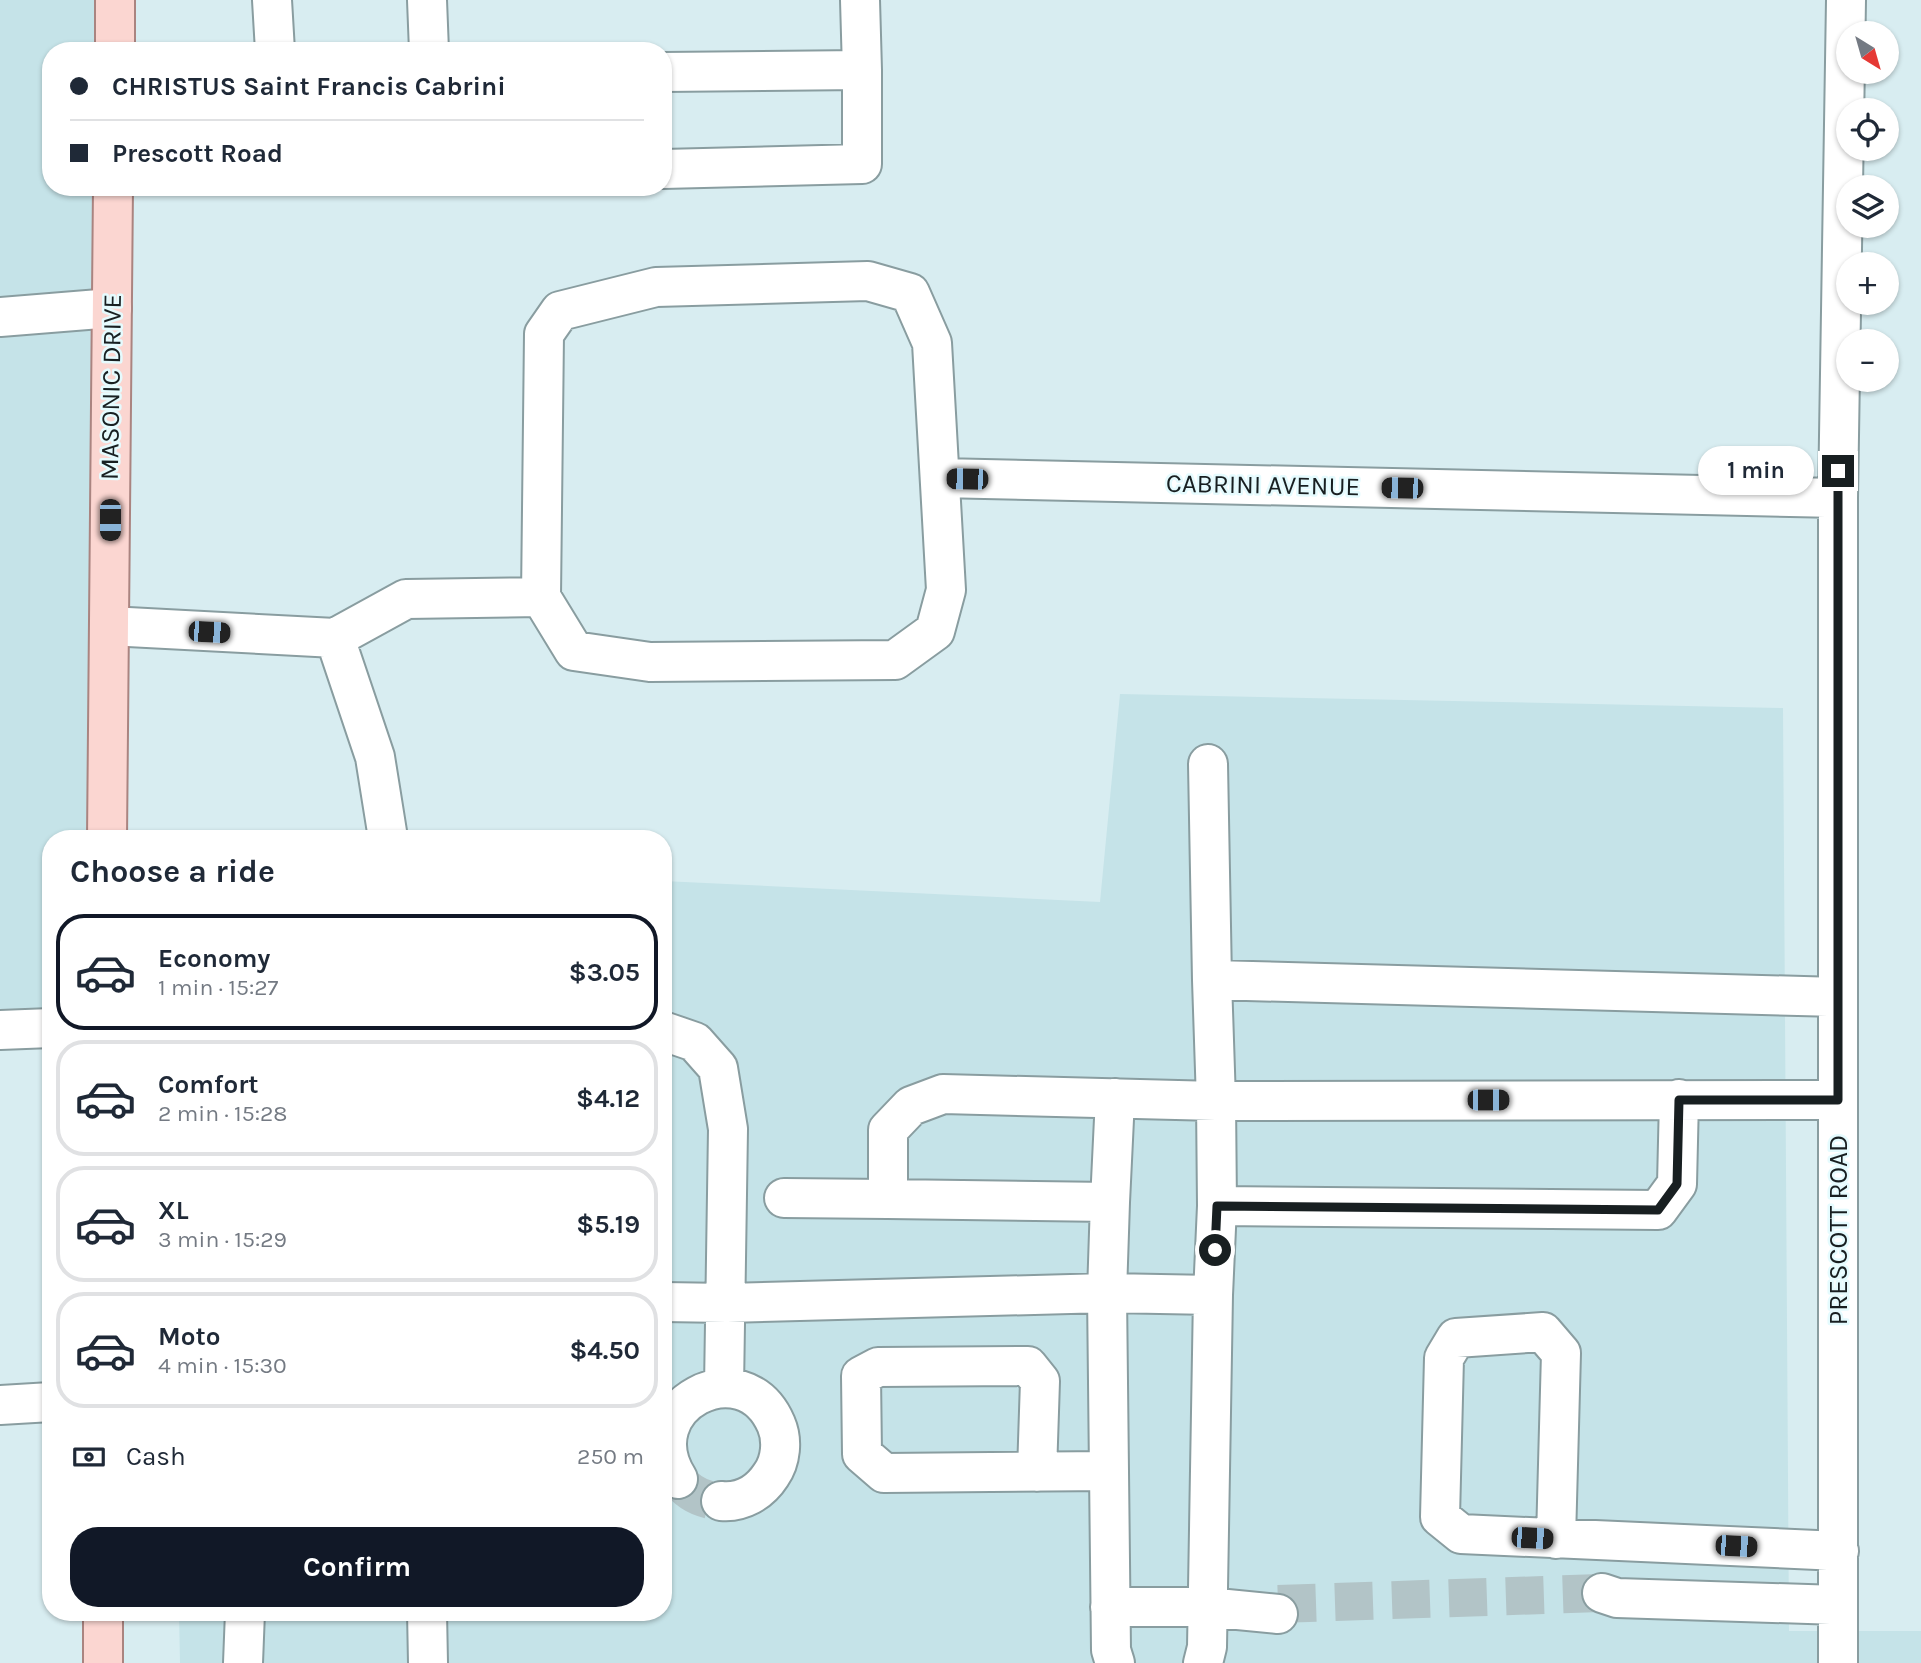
<!DOCTYPE html>
<html lang="en">
<head>
<meta charset="utf-8">
<style>
  body { margin:0; font-family:Karla,sans-serif; background:#f2f2f3; color:#1f2937; height:100vh; display:flex; flex-direction:column; font-size:26px; white-space:nowrap }
  * { box-sizing:border-box; margin:0 }
  p { font-size:23px; color:#747a83 }
  .icon { flex:none; width:38px; height:38px; fill:none; stroke:currentColor; stroke-width:2; stroke-linecap:round; stroke-linejoin:round }
  .map { position:relative; flex:1; overflow:hidden }
  .sheet { position:absolute; left:42px; top:830px; width:630px; height:791px; display:flex; flex-direction:column; background:#fff; border-radius:28px; box-shadow:0 2px 5px #0004 }
  .sheet>* { flex:none }
  .guide { position:absolute; left:42px; top:42px; width:630px; height:154px; border-radius:28px; box-shadow:0 2px 5px #0004; display:grid; align-content:center; height:154px; padding:0 28px; background:#fff }
  .needle { width:46px; rotate:143deg }
  .tools { position:absolute; left:1836px; top:21px; display:grid; gap:14px }
  .tools a { display:grid; place-items:center; width:63px; height:63px; border-radius:50%; background:#fff; box-shadow:0 2px 5px #0004; font-size:35px }
  .end { position:absolute; width:32px; height:32px; margin:-16px; border:9px solid #181f21; background:#fff; box-shadow:0 0 0 4px #fff }
  .from { border-radius:50% }
  .bubble { position:absolute; height:49px; border-radius:24px; background:#fff; box-shadow:0 2px 5px #0004; font-size:23px; font-weight:700; line-height:49px; text-align:center }
  .car { position:absolute; width:21px; height:42px; margin:-21px -10px; border-radius:9px; box-shadow:0 0 5px 2px #0007; background:linear-gradient(#222 24%,#8ab4d8 0 40%,#222 0 76%,#8ab4d8 0 86%,#222 0) }
  .guide b { display:flex; align-items:center; gap:24px; height:66px; font-size:26px }
  .guide b+b { border-top:2px solid #e0e1e3 }
  .guide i { width:18px; height:18px; background:#1f2937 }
  ul { padding:0; list-style:none }
  li { display:flex; align-items:center; gap:21px; height:116px; margin:0 14px 10px; padding:0 14px; border:4px solid #e0e1e3; border-radius:28px }
  li div { flex:1 }
  li b { display:block; font-size:26px }
  li em { font-style:normal; font-weight:700 }
  li.current { border-color:#111827 }
  li>.icon { width:63px; height:63px; stroke-width:1.5 }
  h2 { padding:0 28px; font-size:32px; line-height:84px }
  .pay { display:flex; align-items:center; gap:18px; height:77px; padding:0 28px; font-size:26px }
  .pay p { margin-inline-start:auto }
  .action { display:flex; gap:14px; margin-top:auto; padding:14px 28px }
  .action a { flex:1; height:80px; border-radius:28px; background:#111827; color:#fff; font-size:28px; font-weight:700; line-height:80px; text-align:center }
  .map>svg:first-child { display:block }
  .built { fill:#c5e3e8 }
  .lines { fill:none; stroke-linecap:round; stroke-linejoin:round }
  .minor-tunnel { stroke:#b2c4c7; stroke-width:38; stroke-dasharray:38 19; stroke-linecap:butt }
  .minor-casing { stroke:#899da0; stroke-width:42 }
  .major-casing { stroke:#aa8480; stroke-width:42 }
  .minor { stroke:#fff; stroke-width:38 }
  .major { stroke:#fbd6d1; stroke-width:38 }
  .route { stroke:#181f21; stroke-width:9 }
  .labels { text-anchor:middle; dominant-baseline:central; stroke-width:5; stroke-linejoin:round; paint-order:stroke }
  .street-label { font-size:26px; fill:#181f21; stroke:#e5fbfe }
</style>
</head>
<body>
<div class="map">
<svg width="1921" height="1663" viewBox="0 0 1921 1663">
  <rect width="100%" height="100%" fill="#d8edf1"/>
  <path class="built" d="M0,0h115v51h-64v136h62l-6,651h-56v190l-51,2z
    M1120,694l663,14 6,923h132v32h-1741l-1,-51h484v-731l437,21z"/>
  <g class="lines">
    <path class="minor-tunnel" d="M678,1479c10,14 26,22 43,22
      M1278,1604l324,-11"/>
    <g class="minor-casing">
      <path id="minor" d="M272,0l3,51
        M427,0l2,51
        M663,72l199,-2 -2,-70
        M663,169l199,-5v-94
        M0,317l112,-9
        M940,478l898,20
        M109,626l226,12 40,119 13,81
        M335,638l71,-39 135,-2 33,54 76,11 245,-2 40,-29 11,-41 -14,-247 -22,-50 -42,-12 -212,6 -96,24 -16,23 -3,263
        M1208,764l4,216 626,17
        M1212,980l4,121 622,-1
        M0,1030l51,-2
        M663,1031l32,11 23,26 10,61 -4,259
        M784,1198l104,1v-69l23,-24 32,-12 273,7 1,105 441,4 19,-26 2,-85
        M888,1199l222,3 5,-104
        M1110,1202l-3,91 106,2 4,-89
        M663,1302l64,1 380,-10 4,357 4,13
        M0,1405l51,-3
        M1037,1472l3,-91 -12,-15 -150,1 -17,9 1,78 22,19 225,-2
        M678,1479c-46,-73 65,-131 98,-55 7,16 5,37 -5,51 -11,17 -29,28 -50,26
        M1556,1539l5,-186 -18,-21 -87,6 -12,20 -4,159 21,17 378,17
        M1602,1593l15,5 221,7
        M1110,1607h97l71,7
        M427,1612l1,51
        M243,1663l2,-51
        M1203,1663l4,-16 6,-352
        M1838,1663v-1165l8,-498"/>
    </g>
    <g class="major-casing">
      <path id="major" d="M115,51v-51
        M107,838l6,-651
        M103,1663v-51"/>
    </g>
    <use href="#minor" class="minor"/>
    <use href="#major" class="major"/>
  </g>
  <g class="lines">
    <path class="route" d="M1215,1250l2,-44 441,4 19,-26 2,-84h159v-629"/>
  </g>
  <g class="labels">
    <g class="street-label">
      <text transform="translate(111 387) rotate(-89)">MASONIC DRIVE</text>
      <text transform="translate(1263 485) rotate(1)">CABRINI AVENUE</text>
      <text transform="translate(1838 1230) rotate(-90)">PRESCOTT ROAD</text>
    </g>
  </g>
</svg>
<div class="tools">
<a><svg class="needle" viewBox="-14 -14 28 28"><path d="M0-13l5 13h-10z" fill="#e53935"/><path d="M0 13l5-13h-10z" fill="#747a83"/></svg></a>
<a><svg class="icon" aria-label="locate" viewBox="0 0 24 24"><circle cx="12" cy="12" r="6"/><path d="M12 2v4M12 18v4M2 12h4M18 12h4"/></svg></a>
<a><svg class="icon" aria-label="layers" viewBox="0 0 24 24"><path d="M12 4l9 5-9 5-9-5zM3 14l9 5 9-5"/></svg></a>
<a>+</a>
<a>−</a>
</div>
<i class="end from" style="left:1215px;top:1250px"></i>
<i class="end" style="left:1838px;top:471px"></i>
<div class="bubble" style="left:1698px;top:446px;width:116px">1 min</div>
<i class="car" style="left:967px;top:479px;rotate:271deg"></i>
<i class="car" style="left:1402px;top:488px;rotate:271deg"></i>
<i class="car" style="left:110px;top:520px;rotate:180deg"></i>
<i class="car" style="left:209px;top:632px;rotate:93deg"></i>
<i class="car" style="left:1488px;top:1100px;rotate:90deg"></i>
<i class="car" style="left:1532px;top:1538px;rotate:93deg"></i>
<i class="car" style="left:1736px;top:1546px;rotate:93deg"></i>
<div class="guide">
<b><i class="from"></i>CHRISTUS Saint Francis Cabrini</b>
<b><i></i>Prescott Road</b>
</div>
<section class="sheet">
<h2>Choose a ride</h2>
<ul>
<li class="current"><svg class="icon" aria-label="car" viewBox="0 0 24 24"><path d="M5 17H2v-5l4-1 3-4h7l3 4 3 1v5h-3M9 17h6M6 11h13"/><circle cx="7" cy="17" r="2"/><circle cx="17" cy="17" r="2"/></svg><div><b>Economy</b><p>1 min · 15:27</p></div><em>$3.05</em></li>
<li><svg class="icon" aria-label="car" viewBox="0 0 24 24"><path d="M5 17H2v-5l4-1 3-4h7l3 4 3 1v5h-3M9 17h6M6 11h13"/><circle cx="7" cy="17" r="2"/><circle cx="17" cy="17" r="2"/></svg><div><b>Comfort</b><p>2 min · 15:28</p></div><em>$4.12</em></li>
<li><svg class="icon" aria-label="car" viewBox="0 0 24 24"><path d="M5 17H2v-5l4-1 3-4h7l3 4 3 1v5h-3M9 17h6M6 11h13"/><circle cx="7" cy="17" r="2"/><circle cx="17" cy="17" r="2"/></svg><div><b>XL</b><p>3 min · 15:29</p></div><em>$5.19</em></li>
<li><svg class="icon" aria-label="car" viewBox="0 0 24 24"><path d="M5 17H2v-5l4-1 3-4h7l3 4 3 1v5h-3M9 17h6M6 11h13"/><circle cx="7" cy="17" r="2"/><circle cx="17" cy="17" r="2"/></svg><div><b>Moto</b><p>4 min · 15:30</p></div><em>$4.50</em></li>
</ul>
<div class="pay"><svg class="icon" aria-label="cash" viewBox="0 0 24 24"><path d="M3 7h18v10H3z"/><circle cx="12" cy="12" r="2"/></svg>Cash<p>250 m</p></div>
<div class="action"><a>Confirm</a></div>
</section>
</div>
</body>
</html>
